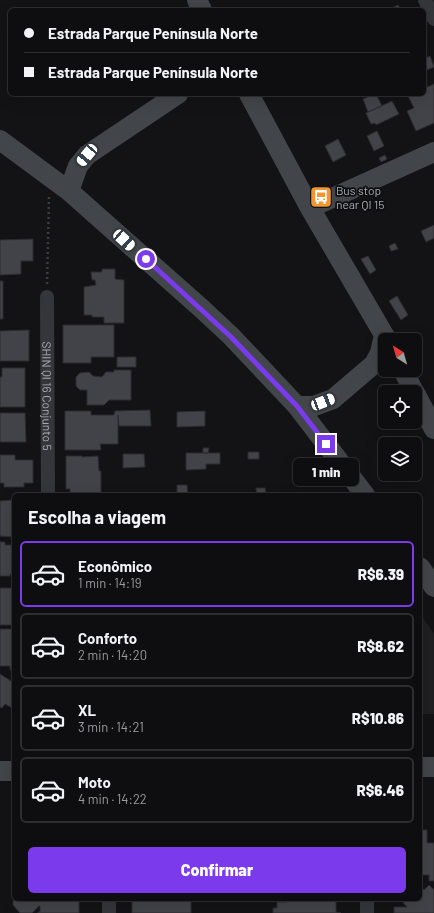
<!DOCTYPE html>
<html lang="pt">
<head>
<meta charset="utf-8">
<style>
  body { margin:0; font-family:Barlow,sans-serif; background:#1c1c1e; color:#f1f3f6; height:100vh; display:flex; flex-direction:column; font-size:15px; white-space:nowrap }
  * { box-sizing:border-box; margin:0 }
  p { font-size:13px; color:#9b9c9f }
  .icon { flex:none; width:22px; height:22px; fill:none; stroke:currentColor; stroke-width:2; stroke-linecap:round; stroke-linejoin:round }
  .map { position:relative; flex:1; overflow:hidden }
  .details { position:absolute; left:12px; top:493px; width:410px; height:408px; display:flex; flex-direction:column; background:#0e0e10; border-radius:6px; box-shadow:0 4px 16px #0002,0 0 0 1px #2e2e30 }
  .details>* { flex:none }
  .hud { position:absolute; left:8px; top:8px; width:418px; height:88px; border-radius:6px; box-shadow:0 4px 16px #0002,0 0 0 1px #2e2e30; display:grid; align-content:center; height:88px; padding:0 16px; background:#0e0e10 }
  .needle { width:26px; rotate:323deg }
  .fabs { position:absolute; left:378px; top:333px; display:grid; gap:8px }
  .fabs a { display:grid; place-items:center; width:44px; height:44px; border-radius:6px; background:#0e0e10; box-shadow:0 4px 16px #0002,0 0 0 1px #2e2e30; font-size:20px }
  .end { position:absolute; width:18px; height:18px; margin:-9px; border:5px solid #7c3aed; background:#fff; box-shadow:0 0 0 2px #fff }
  .from { border-radius:50% }
  .bubble { position:absolute; height:28px; border-radius:6px; background:#0e0e10; box-shadow:0 4px 16px #0002,0 0 0 1px #2e2e30; font-size:13px; font-weight:800; line-height:28px; text-align:center }
  .car { position:absolute; width:12px; height:24px; margin:-12px -6px; border-radius:5px; box-shadow:0 0 3px 1px #0007; background:linear-gradient(#fff 24%,#345 0 40%,#fff 0 76%,#345 0 86%,#fff 0) }
  .hud b { display:flex; align-items:center; gap:14px; height:38px; font-size:15px }
  .hud b+b { border-top:1px solid #2e2e30 }
  .hud i { width:10px; height:10px; background:#f1f3f6 }
  ul { padding:0; list-style:none }
  li { display:flex; align-items:center; gap:12px; height:66px; margin:0 8px 6px; padding:0 8px; border:2px solid #2e2e30; border-radius:6px }
  li div { flex:1 }
  li b { display:block; font-size:15px }
  li em { font-style:normal; font-weight:800 }
  li.selected { border-color:#7c3aed }
  li>.icon { width:36px; height:36px; stroke-width:1.5 }
  h2 { padding:0 16px; font-size:18px; line-height:48px }
  .primary-button { display:flex; gap:8px; margin-top:auto; padding:8px 16px }
  .primary-button a { flex:1; height:46px; border-radius:6px; background:#7c3aed; color:#fff; font-size:16px; font-weight:800; line-height:46px; text-align:center }
  .map>svg:first-child { display:block }
  .built { fill:#1f1f22 }
  .building { fill:#424348; stroke:#2d2d31 }
  .lines { fill:none; stroke-linecap:round; stroke-linejoin:round }
  .path { stroke:#3a3d41; stroke-width:2.5; stroke-dasharray:2 3; stroke-linecap:butt }
  .street { stroke:#34363a; stroke-width:14 }
  .secondary { stroke:#42454a; stroke-width:20 }
  .route { stroke:#7c3aed; stroke-width:5 }
  .labels { text-anchor:middle; dominant-baseline:central; stroke-width:3.5; stroke-linejoin:round; paint-order:stroke }
  .poi-label { font-size:12px; fill:#a5acb5; stroke:#0e0e10; text-anchor:start }
  .street-label { font-size:12px; fill:#a5acb5; stroke:#0e0e10 }
</style>
</head>
<body>
<div class="map">
<svg width="434" height="913" viewBox="0 0 434 913">
  <rect width="100%" height="100%" fill="#131315"/>
  <path class="built" d="M420,613l14,21v80h-14z"/>
  <path class="building" d="M398,5l3,5h-13z
    M430,56l4,11 -10,4v-12z
    M434,84v39l-18,8 -9,-20 7,-3 -6,-12 2,-2h14v-8l1,2z
    M375,94h1l6,12 -14,6 -5,-13z
    M392,101l7,13 -23,11 -1,-2 -4,1 -5,-11z
    M377,131l7,15 -10,5 -7,-15z
    M338,139l8,16 -13,7 -8,-16z
    M385,155l2,4 -6,3 -2,-4z
    M434,225v13l-8,4 -5,-11z
    M33,239v22h-12v13l-21,1v-35z
    M395,243l3,6 -7,2 -2,-5z
    M368,256l8,14 -6,4 -9,-15z
    M102,269h13v10l9,1v43h-20v-6h-12v-2h-8v-28l12,-2 -1,-5h-3l-1,-8h11z
    M0,281h3v38h-3z
    M397,296l11,19 -7,5 -12,-19z
    M63,325h51v32h-23v6h-28z
    M29,330v31h-29v-30z
    M117,357h19v10h-19z
    M2,368h23v39h-25v-30h2z
    M114,370h17v30h-22l-5,5h-17v-15h-7l-4,-4v-9l4,-4 9,-1 4,4 9,1 4,-5h8z
    M150,410l1,16h-32l-1,-11v29h-18l1,6h-36v-39h26v4h23l1,-4z
    M205,411v15l-28,1v-15z
    M0,413h25l1,29h-26z
    M203,448h6l-1,5h-5z
    M248,452h11v7h-11z
    M186,453h34v11h-14v5l-20,1z
    M123,454h21l1,13 -22,1z
    M0,455h15v5h18v23h-9v4h-20v-4h-4z
    M66,456h16v1l16,-1 1,15h2v22h-31v-4h-4z
    M177,485h10l1,10h-11z
    M256,488h9l1,7h-9z
    M12,498h2v39l-14,-1v-35l12,-1z
    M0,542h5v3h9v36h-1v-7h-3v2h-10z
    M0,588h14v37h-14z
    M0,629h14v41h-4v-4h-10z
    M0,674l11,7 2,-4 1,1v31l-9,-5 -3,4 -2,-1z
    M420,830h7v13h7v38h-5v-6h-9z
    M429,885l4,4h1v24h-40v-6h13l-6,-7 2,-1h17v-13l4,4z
    M14,889v10h59l-6,1v1h12v12h-41v-1h2v-6h-1l-7,7h-12l-7,-8z
    M145,899h42v2h4v12h-59v-12h13z
    M287,899h49v13l5,1h-68v-5h4v-6h10z"/>
  <g class="lines">
    <path class="path" d="M47,284l2,-87"/>
    <g class="street">
      <path d="M425,0l9,19"/>
      <path id="s1" d="M47,297l1,198"/>
      <path d="M109,899v14"/>
      <path d="M367,913v-14"/>
    </g>
    <path class="secondary" d="M197,0l5,10
      M249,94l61,114 77,132
      M0,140l69,51 132,117 30,28 66,70 68,89
      M69,191l9,-25 9,-11 91,-61
      M310,208l124,-56
      M403,370l11,22
      M415,393l19,36
      M297,406h17l19,-7 41,-35 6,-11 4,-18
      M420,567l14,20
      M420,767h14
      M0,771h14"/>
  </g>
  <g class="lines">
    <path class="route" d="M146,259l84,77 67,70 29,38"/>
  </g>
  <defs>
    <g id="bus-square" transform="scale(1.15)"><rect x="-9" y="-9" width="18" height="18" rx="4" fill="#f1972e" stroke="#0e0e10"/><path d="M-5-6H5V4H4V6H2V4H-2V6H-4V4H-5ZM-3.5-4V0h7V-4ZM-3.5 1.2v1.5H-2V1.2ZM2 1.2v1.5H3.5V1.2Z" fill="#fff"/></g>
  </defs>
  <g fill-rule="evenodd">
    <use href="#bus-square" x="321" y="197"/>
  </g>
  <g class="labels">
    <g class="poi-label">
      <text x="336" y="190">Bus stop<tspan x="336" dy="14">near QI 15</tspan></text>
    </g>
    <g class="street-label">
      <text stroke="none"><textPath href="#s1" startOffset="99">SHIN QI 16 Conjunto 5</textPath></text>
    </g>
  </g>
</svg>
<div class="fabs">
<a><svg class="needle" viewBox="-14 -14 28 28"><path d="M0-13l5 13h-10z" fill="#e53935"/><path d="M0 13l5-13h-10z" fill="#9b9c9f"/></svg></a>
<a><svg class="icon" aria-label="locate" viewBox="0 0 24 24"><circle cx="12" cy="12" r="6"/><path d="M12 2v4M12 18v4M2 12h4M18 12h4"/></svg></a>
<a><svg class="icon" aria-label="layers" viewBox="0 0 24 24"><path d="M12 4l9 5-9 5-9-5zM3 14l9 5 9-5"/></svg></a>
</div>
<i class="end from" style="left:146px;top:259px"></i>
<i class="end" style="left:326px;top:444px"></i>
<div class="bubble" style="left:293px;top:458px;width:66px">1 min</div>
<i class="car" style="left:87px;top:155px;rotate:220deg"></i>
<i class="car" style="left:124px;top:240px;rotate:132deg"></i>
<i class="car" style="left:323px;top:402px;rotate:69deg"></i>
<div class="hud">
<b><i class="from"></i>Estrada Parque Península Norte</b>
<b><i></i>Estrada Parque Península Norte</b>
</div>
<section class="details">
<h2>Escolha a viagem</h2>
<ul>
<li class="selected"><svg class="icon" aria-label="car" viewBox="0 0 24 24"><path d="M5 17H2v-5l4-1 3-4h7l3 4 3 1v5h-3M9 17h6M6 11h13"/><circle cx="7" cy="17" r="2"/><circle cx="17" cy="17" r="2"/></svg><div><b>Econômico</b><p>1 min · 14:19</p></div><em>R$6.39</em></li>
<li><svg class="icon" aria-label="car" viewBox="0 0 24 24"><path d="M5 17H2v-5l4-1 3-4h7l3 4 3 1v5h-3M9 17h6M6 11h13"/><circle cx="7" cy="17" r="2"/><circle cx="17" cy="17" r="2"/></svg><div><b>Conforto</b><p>2 min · 14:20</p></div><em>R$8.62</em></li>
<li><svg class="icon" aria-label="car" viewBox="0 0 24 24"><path d="M5 17H2v-5l4-1 3-4h7l3 4 3 1v5h-3M9 17h6M6 11h13"/><circle cx="7" cy="17" r="2"/><circle cx="17" cy="17" r="2"/></svg><div><b>XL</b><p>3 min · 14:21</p></div><em>R$10.86</em></li>
<li><svg class="icon" aria-label="car" viewBox="0 0 24 24"><path d="M5 17H2v-5l4-1 3-4h7l3 4 3 1v5h-3M9 17h6M6 11h13"/><circle cx="7" cy="17" r="2"/><circle cx="17" cy="17" r="2"/></svg><div><b>Moto</b><p>4 min · 14:22</p></div><em>R$6.46</em></li>
</ul>
<div class="primary-button"><a>Confirmar</a></div>
</section>
</div>
</body>
</html>
